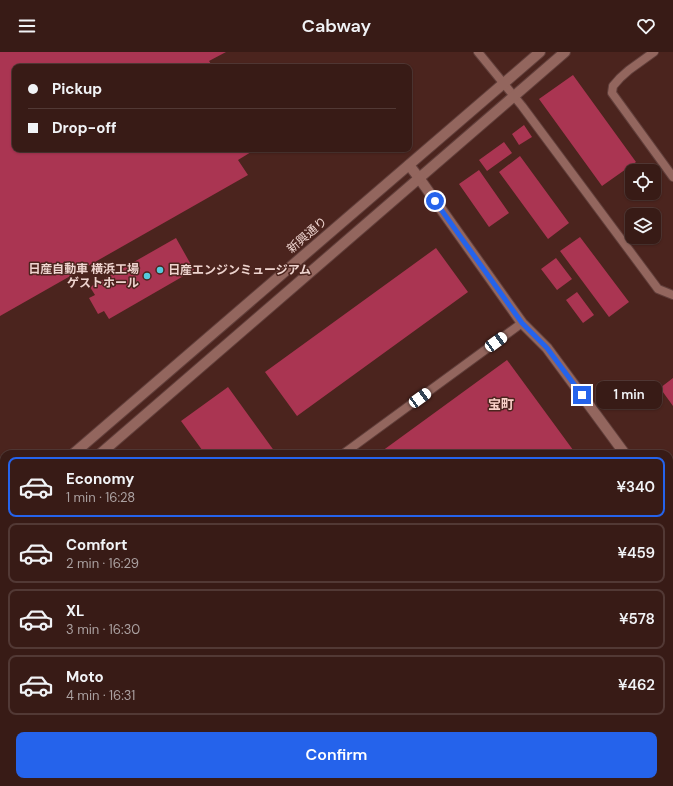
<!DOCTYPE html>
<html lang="en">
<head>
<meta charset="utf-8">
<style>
  body { margin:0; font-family:"DM Sans","Noto Sans JP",sans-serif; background:#3f241f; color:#f1f3f6; height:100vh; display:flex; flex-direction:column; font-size:15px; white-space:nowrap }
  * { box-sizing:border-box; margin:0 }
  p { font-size:13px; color:#aba1a1 }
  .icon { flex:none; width:22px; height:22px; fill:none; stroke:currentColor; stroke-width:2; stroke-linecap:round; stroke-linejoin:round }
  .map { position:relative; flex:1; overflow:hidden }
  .sheet { position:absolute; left:0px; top:398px; width:673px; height:336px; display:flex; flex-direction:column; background:#381b16; border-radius:12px 12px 0 0; box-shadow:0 1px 3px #0004,0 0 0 1px #523935 }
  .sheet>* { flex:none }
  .banner { position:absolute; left:12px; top:12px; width:400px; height:88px; border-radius:8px; box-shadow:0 1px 3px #0004,0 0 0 1px #523935; display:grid; align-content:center; height:88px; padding:0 16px; background:#381b16 }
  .controls { position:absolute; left:625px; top:112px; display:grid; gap:8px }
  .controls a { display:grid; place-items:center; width:36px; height:36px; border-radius:8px; background:#381b16; box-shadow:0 1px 3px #0004,0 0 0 1px #523935; font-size:20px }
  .end { position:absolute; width:18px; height:18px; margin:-9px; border:5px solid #2563eb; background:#fff; box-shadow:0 0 0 2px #fff }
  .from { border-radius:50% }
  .bubble { position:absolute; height:28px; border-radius:8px; background:#381b16; box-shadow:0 1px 3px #0004,0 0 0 1px #523935; font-size:13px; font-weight:600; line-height:28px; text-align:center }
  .car { position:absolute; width:12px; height:24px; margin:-12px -6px; border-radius:5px; box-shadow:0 0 3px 1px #0007; background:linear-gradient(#fff 24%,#345 0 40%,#fff 0 76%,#345 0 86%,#fff 0) }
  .banner b { display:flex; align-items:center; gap:14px; height:38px; font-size:15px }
  .banner b+b { border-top:1px solid #523935 }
  .banner i { width:10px; height:10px; background:#f1f3f6 }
  ul { padding:7px 0 0; list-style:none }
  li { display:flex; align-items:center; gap:12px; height:60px; margin:0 8px 6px; padding:0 8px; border:2px solid #523935; border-radius:8px }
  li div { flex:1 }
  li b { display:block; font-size:15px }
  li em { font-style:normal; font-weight:600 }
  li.selected { border-color:#2563eb }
  li>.icon { width:36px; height:36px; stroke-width:1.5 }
  .action { display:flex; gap:8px; margin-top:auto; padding:8px 16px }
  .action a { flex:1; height:46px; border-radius:8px; background:#2563eb; color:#fff; font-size:16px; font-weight:600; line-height:46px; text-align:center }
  header { display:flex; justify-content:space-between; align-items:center; height:52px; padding:0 16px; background:#381b16; font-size:18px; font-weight:600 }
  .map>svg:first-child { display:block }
  .water { fill:#01240c }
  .building { fill:#aa3552 }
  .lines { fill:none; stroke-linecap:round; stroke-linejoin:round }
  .service-casing { stroke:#613f3b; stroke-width:10 }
  .minor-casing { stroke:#613f3b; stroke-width:12 }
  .tertiary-casing { stroke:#613f3b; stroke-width:12 }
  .service { stroke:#93665e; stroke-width:8 }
  .minor { stroke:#93665e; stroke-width:10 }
  .tertiary { stroke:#93665e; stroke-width:10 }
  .route { stroke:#2563eb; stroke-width:5 }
  .poi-dot { fill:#54cadd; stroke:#4b241e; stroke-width:1.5 }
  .labels { text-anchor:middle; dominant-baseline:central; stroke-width:3; stroke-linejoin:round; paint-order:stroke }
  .street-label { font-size:12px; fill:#eed4cf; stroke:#4b241e }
  .poi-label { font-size:12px; font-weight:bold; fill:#eed4cf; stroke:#4b241e; text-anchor:end }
  .neighbourhood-label { font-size:13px; font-weight:bold; fill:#f9d0c8; stroke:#4b241e }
</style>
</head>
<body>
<header><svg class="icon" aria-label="menu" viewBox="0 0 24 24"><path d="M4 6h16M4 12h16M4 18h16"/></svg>Cabway<svg class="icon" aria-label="heart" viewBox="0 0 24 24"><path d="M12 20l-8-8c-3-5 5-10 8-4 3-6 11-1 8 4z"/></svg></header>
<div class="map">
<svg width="673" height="734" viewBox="0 0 673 734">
  <rect width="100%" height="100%" fill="#4b241e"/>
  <path class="water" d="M0,633l4,6v91h68l3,4h-75z"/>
  <path class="building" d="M0,0h226l-17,9 4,6h-198v82h241l-18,11 10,15 -248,141z
    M573,23l63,87 -34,24 -63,-87z
    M524,73l8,12 -13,8 -7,-11z
    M504,90l8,11 -25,18 -8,-11z
    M520,104l49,67 -21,16 -49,-67z
    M479,118l30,43 -20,14 -30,-43z
    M580,185l49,65 -20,15 -49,-66z
    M176,186l18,32 -85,49 -5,-8 -6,3 -9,-16 6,-3 -5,-8z
    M436,196l32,44 -171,124 -32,-44z
    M556,206l16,21 -15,11 -16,-21z
    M577,240l17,23 -11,8 -17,-23z
    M507,308l69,94h-198z
    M673,326v28l-13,-18z
    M228,335l47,65 -3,2h-67l-24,-33z
    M669,529l4,6v199h-441l-3,-4h440z
    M4,539v58l-4,-5v-50z
    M125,730h56l-5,4h-48z"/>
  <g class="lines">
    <g class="service-casing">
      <path id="service" d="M478,0l44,54 136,183 15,6
        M654,0l-25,18 -9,8 -7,8 -1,7 61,84
        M343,402l179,-131
        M107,730l3,4"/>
    </g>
    <g class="minor-casing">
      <path id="minor" d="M409,113l10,13 103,145 25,25 78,106
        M669,461l4,5"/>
    </g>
    <g class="tertiary-casing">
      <path id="tertiary" d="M73,402l467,-402
        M100,402l465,-402
        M0,465l4,-4
        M0,487l4,-3"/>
    </g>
    <use href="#service" class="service"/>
    <use href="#minor" class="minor"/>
    <use href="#tertiary" class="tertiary"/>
  </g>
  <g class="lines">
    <path class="route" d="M435,149l87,122 25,25 35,47"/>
  </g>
  <g class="poi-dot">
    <circle cx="160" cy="218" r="4"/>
    <circle cx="147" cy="224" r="4"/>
  </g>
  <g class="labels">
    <g class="street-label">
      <text transform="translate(307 183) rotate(-41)">新興通り</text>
    </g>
    <g class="poi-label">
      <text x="139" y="217">日産自動車 横浜工場<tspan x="139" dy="14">ゲストホール</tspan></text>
      <text x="168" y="218" text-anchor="start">日産エンジンミュージアム</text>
    </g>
    <g class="neighbourhood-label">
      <text x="501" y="352">宝町</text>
    </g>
  </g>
</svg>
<div class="controls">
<a><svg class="icon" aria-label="locate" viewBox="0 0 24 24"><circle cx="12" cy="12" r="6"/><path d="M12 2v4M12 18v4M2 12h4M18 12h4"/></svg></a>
<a><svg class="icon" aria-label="layers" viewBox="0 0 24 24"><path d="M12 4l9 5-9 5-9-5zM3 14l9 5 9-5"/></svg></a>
</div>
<i class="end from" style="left:435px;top:149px"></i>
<i class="end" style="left:582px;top:343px"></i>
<div class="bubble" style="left:596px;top:329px;width:66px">1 min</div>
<i class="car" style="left:496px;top:290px;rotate:54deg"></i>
<i class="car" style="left:420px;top:346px;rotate:54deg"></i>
<div class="banner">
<b><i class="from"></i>Pickup</b>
<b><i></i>Drop-off</b>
</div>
<section class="sheet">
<ul>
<li class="selected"><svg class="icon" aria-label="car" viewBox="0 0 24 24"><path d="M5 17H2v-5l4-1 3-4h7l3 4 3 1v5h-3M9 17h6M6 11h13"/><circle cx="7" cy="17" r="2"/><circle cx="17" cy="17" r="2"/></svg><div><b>Economy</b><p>1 min · 16:28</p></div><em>¥340</em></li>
<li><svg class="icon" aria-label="car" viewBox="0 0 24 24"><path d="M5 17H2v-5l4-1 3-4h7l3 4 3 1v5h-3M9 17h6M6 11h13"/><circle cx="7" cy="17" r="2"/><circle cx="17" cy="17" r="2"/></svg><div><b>Comfort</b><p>2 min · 16:29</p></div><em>¥459</em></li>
<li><svg class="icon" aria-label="car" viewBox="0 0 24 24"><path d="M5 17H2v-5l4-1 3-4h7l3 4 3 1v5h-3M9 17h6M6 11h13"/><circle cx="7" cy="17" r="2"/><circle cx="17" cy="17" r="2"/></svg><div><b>XL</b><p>3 min · 16:30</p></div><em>¥578</em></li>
<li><svg class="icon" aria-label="car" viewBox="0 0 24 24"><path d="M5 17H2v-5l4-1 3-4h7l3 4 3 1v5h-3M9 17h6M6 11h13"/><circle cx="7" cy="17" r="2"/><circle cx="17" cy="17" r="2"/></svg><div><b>Moto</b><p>4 min · 16:31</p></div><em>¥462</em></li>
</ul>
<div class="action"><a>Confirm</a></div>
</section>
</div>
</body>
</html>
